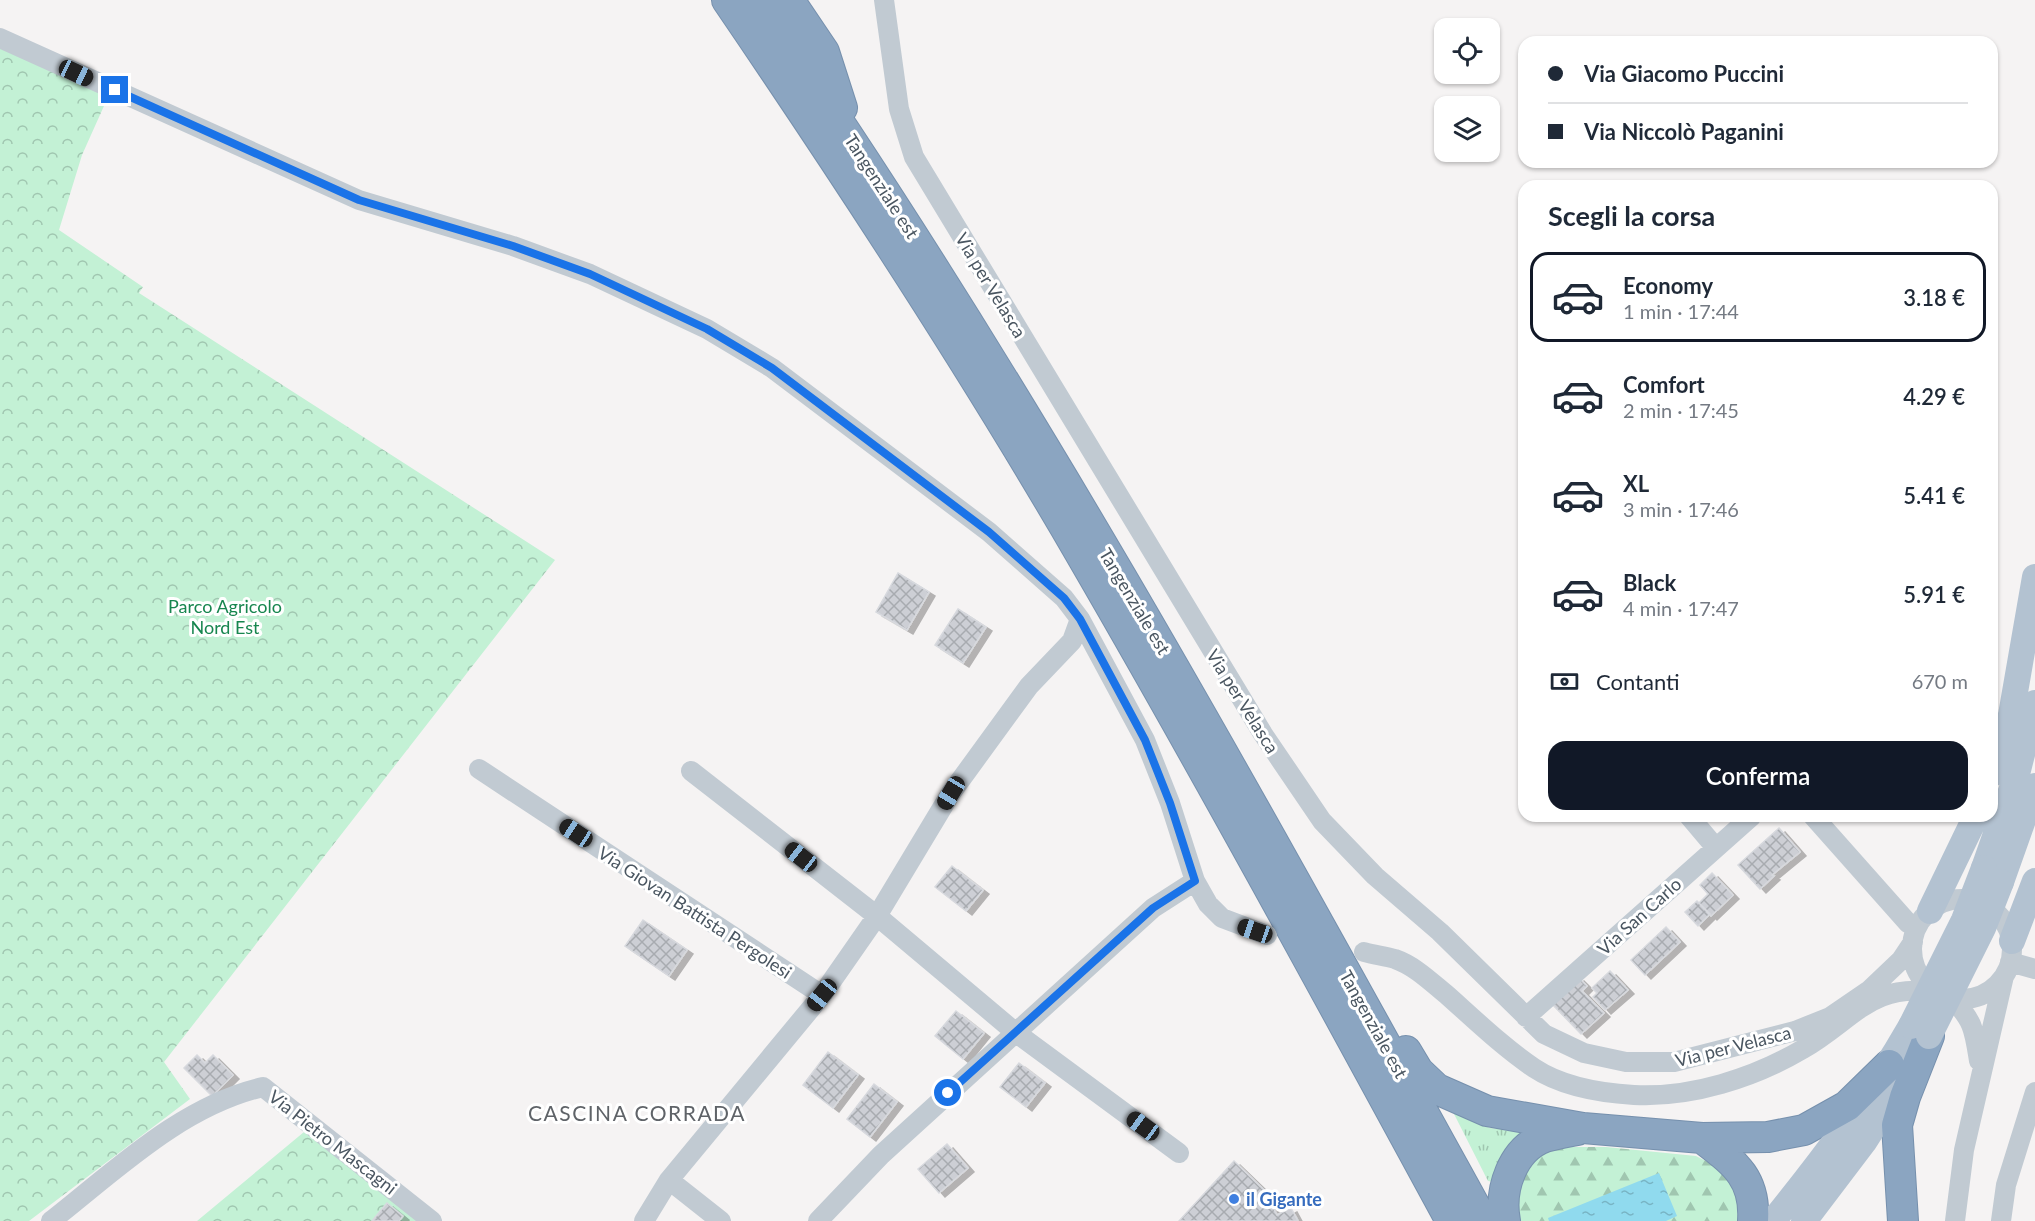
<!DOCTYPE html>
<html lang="it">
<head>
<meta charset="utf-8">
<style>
  body { margin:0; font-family:Lato,sans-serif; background:#f2f2f3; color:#1f2937; height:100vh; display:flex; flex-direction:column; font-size:22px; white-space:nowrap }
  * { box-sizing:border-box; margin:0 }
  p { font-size:20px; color:#747a83 }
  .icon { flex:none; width:33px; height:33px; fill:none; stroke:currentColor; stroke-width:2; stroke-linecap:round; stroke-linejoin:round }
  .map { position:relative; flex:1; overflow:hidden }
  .details { position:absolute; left:1518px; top:180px; width:480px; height:642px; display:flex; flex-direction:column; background:#fff; border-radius:18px; box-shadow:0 2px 4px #0004 }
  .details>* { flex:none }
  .hud { position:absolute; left:1518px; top:36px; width:480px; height:132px; border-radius:18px; box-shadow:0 2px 4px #0004; display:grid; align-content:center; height:132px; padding:0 30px; background:#fff }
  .fabs { position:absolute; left:1434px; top:18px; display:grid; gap:12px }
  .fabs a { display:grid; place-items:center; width:66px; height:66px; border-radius:12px; background:#fff; box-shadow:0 2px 4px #0004; font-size:30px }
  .end { position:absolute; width:27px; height:27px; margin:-14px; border:8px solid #1a73e8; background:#fff; box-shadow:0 0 0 3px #fff }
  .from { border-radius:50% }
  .car { position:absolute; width:18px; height:36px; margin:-18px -9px; border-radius:8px; box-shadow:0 0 4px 2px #0007; background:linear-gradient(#222 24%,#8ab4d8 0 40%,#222 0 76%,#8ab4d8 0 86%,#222 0) }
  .hud b { display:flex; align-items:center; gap:21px; height:57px; font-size:22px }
  .hud b+b { border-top:2px solid #e0e1e3 }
  .hud i { width:15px; height:15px; background:#1f2937 }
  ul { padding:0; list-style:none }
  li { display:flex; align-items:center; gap:18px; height:90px; margin:0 12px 9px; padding:0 18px; border:3px solid transparent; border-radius:18px }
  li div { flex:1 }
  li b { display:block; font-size:22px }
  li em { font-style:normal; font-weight:600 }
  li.on { border-color:#111827 }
  li>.icon { width:54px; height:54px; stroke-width:1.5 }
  h2 { padding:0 30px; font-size:27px; line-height:72px }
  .pay { display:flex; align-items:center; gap:15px; height:66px; padding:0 30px; font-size:22px }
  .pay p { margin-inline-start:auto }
  .cta { display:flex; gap:12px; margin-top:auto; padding:12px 30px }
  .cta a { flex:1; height:69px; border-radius:18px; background:#111827; color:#fff; font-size:24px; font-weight:600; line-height:69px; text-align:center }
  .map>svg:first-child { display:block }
  .grass { fill:url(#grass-tufts) }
  .forest { fill:url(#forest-firs) }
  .park { fill:url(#park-crowns) }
  .water { fill:url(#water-ripples) }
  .building { fill:url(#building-cross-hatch); stroke:#d7d9de; stroke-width:1.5; filter:url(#shadow) }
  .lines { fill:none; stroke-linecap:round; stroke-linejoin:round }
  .highway-casing { stroke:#7690ad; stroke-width:32 }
  .minor { stroke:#c1cad2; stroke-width:20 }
  .major { stroke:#b3c2d1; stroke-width:26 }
  .highway { stroke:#8ba5c1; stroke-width:30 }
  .major-bridge { stroke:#b3c2d1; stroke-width:26 }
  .route { stroke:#1a73e8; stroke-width:8 }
  .shop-dot { fill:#3f7fe0; stroke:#fff; stroke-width:2 }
  .labels { text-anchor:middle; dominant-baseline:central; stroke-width:6; stroke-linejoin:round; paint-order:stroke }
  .street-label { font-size:18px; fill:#4a5661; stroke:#fff }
  .park-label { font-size:18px; fill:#17864f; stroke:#fff }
  .shop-label { font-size:18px; font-weight:bold; fill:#366cbe; stroke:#fff; text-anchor:start }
  .quarter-label { font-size:21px; letter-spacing:1.5px; fill:#5f6368; stroke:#fff }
</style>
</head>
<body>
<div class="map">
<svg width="2035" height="1221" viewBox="0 0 2035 1221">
  <defs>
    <pattern id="grass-tufts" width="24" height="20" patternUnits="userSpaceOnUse" patternTransform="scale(1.5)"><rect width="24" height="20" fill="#c3f1d5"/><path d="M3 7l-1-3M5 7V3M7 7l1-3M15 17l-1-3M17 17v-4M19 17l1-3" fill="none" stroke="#a0c6b0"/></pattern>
    <pattern id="forest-firs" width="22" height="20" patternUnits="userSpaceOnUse" patternTransform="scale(1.5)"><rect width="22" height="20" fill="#c3f1d5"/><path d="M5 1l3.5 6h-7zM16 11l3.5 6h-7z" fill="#a0c6b0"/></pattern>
    <pattern id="park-crowns" width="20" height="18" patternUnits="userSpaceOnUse" patternTransform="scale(1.5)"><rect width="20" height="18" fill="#c3f1d5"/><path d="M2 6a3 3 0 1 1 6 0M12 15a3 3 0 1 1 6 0" fill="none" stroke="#a0c6b0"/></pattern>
    <pattern id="water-ripples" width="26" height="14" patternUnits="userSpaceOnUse" patternTransform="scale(1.5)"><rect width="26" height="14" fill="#90daee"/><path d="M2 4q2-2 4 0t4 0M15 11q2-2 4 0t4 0" fill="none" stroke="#78b4c4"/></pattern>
    <pattern id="building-cross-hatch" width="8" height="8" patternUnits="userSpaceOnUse" patternTransform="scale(1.5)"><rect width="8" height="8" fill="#cdcfd5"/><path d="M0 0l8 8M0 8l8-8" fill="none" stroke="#a8abb0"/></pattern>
    <filter id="shadow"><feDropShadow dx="6" dy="4" stdDeviation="0" flood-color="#0004"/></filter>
  </defs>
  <rect width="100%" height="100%" fill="#f5f3f3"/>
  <path class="grass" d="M1453,1112l37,16 46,4 -42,50 -6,-1z"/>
  <path class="forest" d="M1562,1147h44l90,9 20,10 21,17 11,38h-233l1,-41 23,-27z"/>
  <path class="park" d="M0,47l108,50 -26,58 -23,75 84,57 -4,6 416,267 -391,502 26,37 -161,122h-29z
    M310,1127l110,94h-223z"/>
  <path class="water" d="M1659,1173l18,43 -11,5h-117l-1,-3z"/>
  <path class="building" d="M898,573l31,19 -22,38 -31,-18z
    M958,609l28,18 -23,36 -28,-18z
    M1779,828l21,24 -28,23 2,1 -14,13 -22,-24z
    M952,866l31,24 -17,21 -31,-24z
    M1712,873l21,22 -22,21 -12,-13 9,-9 -8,-9z
    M1697,901l13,13 -12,12 -13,-14z
    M643,920l44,30 -18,26 -44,-30z
    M1666,927l14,15 -35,33 -14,-15z
    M1610,971l18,19 -23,20 -12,-13 4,-4 -5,-5z
    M1578,977l9,9 -5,5 22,22 -23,21 -30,-31z
    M956,1011l28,22 -21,26 -28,-23z
    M828,1052l30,23 -25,33 -30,-23z
    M197,1055l8,8 8,-8 20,20 -21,21 -28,-28z
    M1019,1063l26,20 -19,24 -26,-20z
    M874,1084l23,18 -27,35 -23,-18z
    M947,1144l21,24 -29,25 -21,-24z
    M1234,1161l30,29 13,25 14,-7 7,13h-119z
    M387,1203l16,13 -4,5h-27z"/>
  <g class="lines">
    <g class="highway-casing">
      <path id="highway" d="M727,0c118,173 233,348 339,529 133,228 259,460 385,692
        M756,0c271,390 498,806 727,1221
        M789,0l35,52 18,56
        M1406,1051l12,20 19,18 50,22 96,17 119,10 66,-1 36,-7 43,-24 42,-41
        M1702,1138c31,24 54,39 51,83
        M1505,1221c-6,-31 7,-72 40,-84 10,-3 22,-5 32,-7
        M1903,1221l-6,-96 8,-28 24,-61"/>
    </g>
    <path class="minor" d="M884,0l15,109 15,48 349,577 59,87 53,55 65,56 104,102 40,19 42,9h48l121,-31 35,-14 38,-26
      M0,38l359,162 154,46 77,28 117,55 65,39 217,164 75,66 16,21 65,121 25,63 25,78 13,23 14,14 45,17
      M479,769l343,226
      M691,771l186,145 138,116 164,121
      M1689,816l27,32
      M1813,816l95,107 9,4
      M1912 949a50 50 0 1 1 100 0a50 50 0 1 1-100 0Z
      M1364,952c10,3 21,4 31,7 20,7 36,23 52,36 28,25 56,52 87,73 27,18 67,25 100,27 57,3 120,-17 169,-46 52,-30 68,-68 136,-56
      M2010,962l25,7
      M1951,997c23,25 23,32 28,64
      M1860,999l41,-39 12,-18
      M1526,1017l226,-201
      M669,1180l52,41
      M51,1221c64,-50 130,-115 212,-134l169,134
      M644,1221l25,-41 153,-185 55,-79 74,-123 78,-107 43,-45 8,-22
      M818,1221l63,-66 272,-247 42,-27
      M1955,1221l9,-71 40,-174
      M2001,1221l5,-36 29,-93"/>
    <path class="major" d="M1992,774l19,-59 24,-138
      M1984,868l33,-94 18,-71
      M2001,882l34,-96
      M1930,911l46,-95
      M2012,941l23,-60
      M1773,1221c50,-62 98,-125 138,-195
      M1804,1221l60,-79 40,-63"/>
    <use href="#highway" class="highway"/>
    <path class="major-bridge" d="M1911,1026l53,-106 20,-52
      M1929,1036l54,-108 18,-46"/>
  </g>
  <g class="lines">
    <path class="route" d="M115,90l244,110 154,46 77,28 117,55 65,39 217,164 75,66 16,21 65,121 25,63 25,78 -42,27 -205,185"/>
  </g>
  <circle class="shop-dot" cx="1234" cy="1199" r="6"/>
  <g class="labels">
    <g class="street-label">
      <text transform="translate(882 186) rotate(57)">Tangenziale est</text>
      <text transform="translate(991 285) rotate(59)">Via per Velasca</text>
      <text transform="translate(1135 601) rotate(59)">Tangenziale est</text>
      <text transform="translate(1243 701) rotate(58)">Via per Velasca</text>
      <text transform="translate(695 912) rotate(33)">Via Giovan Battista Pergolesi</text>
      <text transform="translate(1639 916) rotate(-42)">Via San Carlo</text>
      <text transform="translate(1374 1024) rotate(61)">Tangenziale est</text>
      <text transform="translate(1733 1046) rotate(-14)">Via per Velasca</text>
      <text transform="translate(333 1142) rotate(38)">Via Pietro Mascagni</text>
    </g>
    <g class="park-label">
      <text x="225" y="606">Parco Agricolo<tspan x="225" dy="21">Nord Est</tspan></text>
    </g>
    <g class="shop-label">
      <text x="1246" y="1199">il Gigante</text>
    </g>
    <g class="quarter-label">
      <text x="637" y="1112">CASCINA CORRADA</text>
    </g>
  </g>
</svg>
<div class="fabs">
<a><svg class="icon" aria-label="locate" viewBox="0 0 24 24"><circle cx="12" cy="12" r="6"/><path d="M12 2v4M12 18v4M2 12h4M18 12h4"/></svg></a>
<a><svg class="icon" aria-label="layers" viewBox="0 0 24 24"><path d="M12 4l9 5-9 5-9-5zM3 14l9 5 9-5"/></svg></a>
</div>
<i class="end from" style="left:948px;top:1093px"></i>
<i class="end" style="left:115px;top:90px"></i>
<i class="car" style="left:76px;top:73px;rotate:115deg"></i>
<i class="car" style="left:951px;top:793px;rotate:211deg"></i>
<i class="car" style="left:576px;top:833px;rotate:303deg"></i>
<i class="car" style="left:801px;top:857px;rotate:308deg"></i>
<i class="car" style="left:1255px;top:931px;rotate:289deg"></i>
<i class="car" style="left:822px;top:995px;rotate:219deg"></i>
<i class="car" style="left:1143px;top:1126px;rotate:306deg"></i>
<div class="hud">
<b><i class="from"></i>Via Giacomo Puccini</b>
<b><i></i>Via Niccolò Paganini</b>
</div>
<section class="details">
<h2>Scegli la corsa</h2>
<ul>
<li class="on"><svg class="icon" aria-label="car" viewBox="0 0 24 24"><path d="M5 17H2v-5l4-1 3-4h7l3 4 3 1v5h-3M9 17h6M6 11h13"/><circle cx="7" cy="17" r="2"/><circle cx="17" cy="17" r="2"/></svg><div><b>Economy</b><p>1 min · 17:44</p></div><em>3.18 €</em></li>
<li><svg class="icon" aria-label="car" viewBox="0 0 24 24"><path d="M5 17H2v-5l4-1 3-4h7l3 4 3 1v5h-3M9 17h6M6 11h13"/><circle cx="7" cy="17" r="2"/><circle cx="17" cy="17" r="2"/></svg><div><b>Comfort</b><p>2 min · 17:45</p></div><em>4.29 €</em></li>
<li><svg class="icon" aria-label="car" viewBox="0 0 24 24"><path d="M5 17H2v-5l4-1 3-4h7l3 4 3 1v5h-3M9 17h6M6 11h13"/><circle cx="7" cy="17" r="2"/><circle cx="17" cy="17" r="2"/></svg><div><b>XL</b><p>3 min · 17:46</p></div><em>5.41 €</em></li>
<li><svg class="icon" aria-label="car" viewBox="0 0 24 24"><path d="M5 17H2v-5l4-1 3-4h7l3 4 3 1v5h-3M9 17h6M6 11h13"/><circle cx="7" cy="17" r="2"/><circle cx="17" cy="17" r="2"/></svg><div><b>Black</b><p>4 min · 17:47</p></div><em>5.91 €</em></li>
</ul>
<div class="pay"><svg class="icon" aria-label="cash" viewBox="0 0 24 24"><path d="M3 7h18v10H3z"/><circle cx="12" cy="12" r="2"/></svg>Contanti<p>670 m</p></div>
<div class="cta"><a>Conferma</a></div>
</section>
</div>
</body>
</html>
